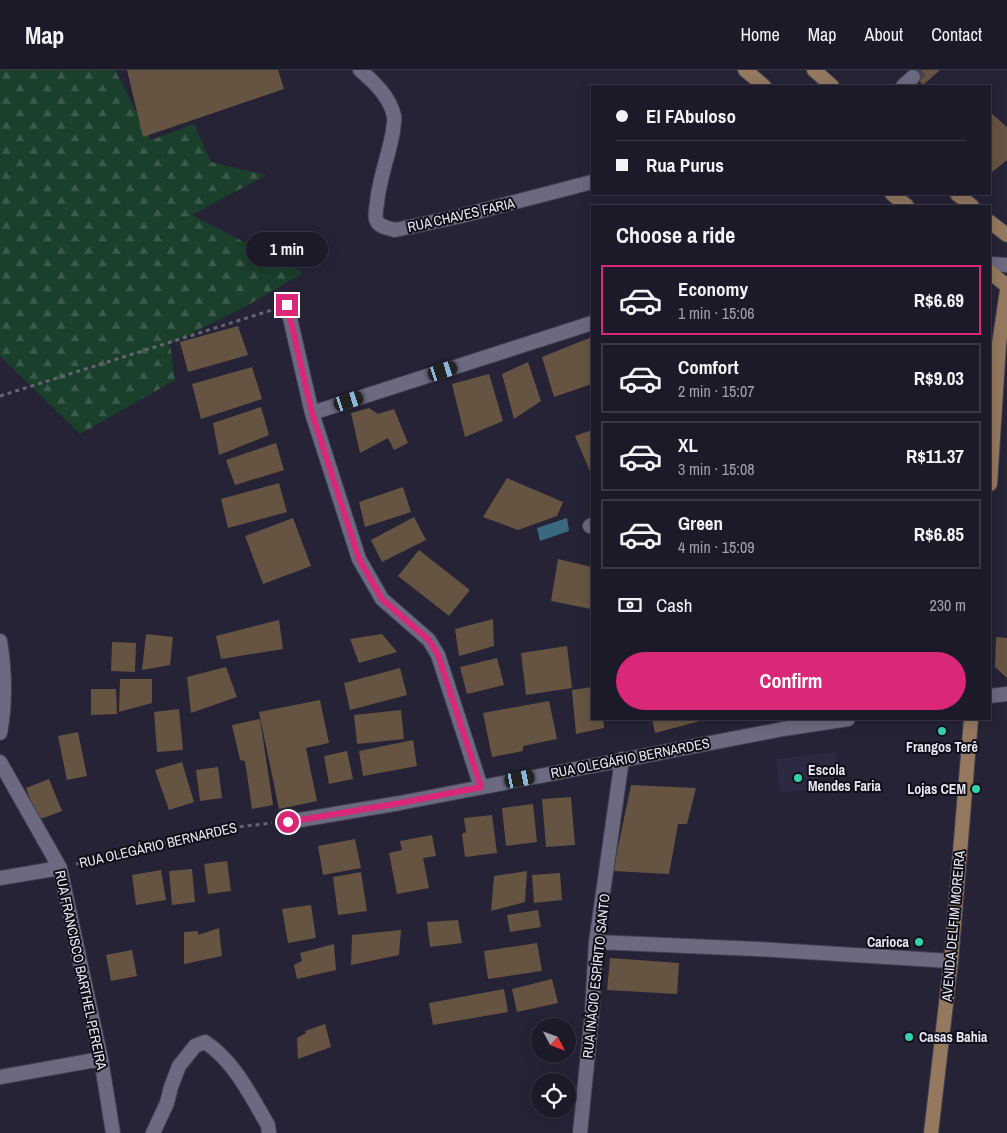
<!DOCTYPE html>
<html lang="en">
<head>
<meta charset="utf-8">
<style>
  body { margin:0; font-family:"Archivo Narrow",sans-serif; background:#292735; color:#f1f3f6; height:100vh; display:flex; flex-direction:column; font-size:19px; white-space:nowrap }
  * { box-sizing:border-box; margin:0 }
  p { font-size:16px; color:#a0a1a8 }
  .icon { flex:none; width:28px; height:28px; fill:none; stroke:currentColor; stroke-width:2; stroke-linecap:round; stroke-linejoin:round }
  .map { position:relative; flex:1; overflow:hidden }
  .sheet { position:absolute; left:591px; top:135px; width:400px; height:515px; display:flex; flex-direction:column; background:#1c1a29; border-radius:0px; box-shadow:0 2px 12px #0003,0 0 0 1px #3a3846 }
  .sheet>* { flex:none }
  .banner { position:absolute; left:591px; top:15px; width:400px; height:110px; border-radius:0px; box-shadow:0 2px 12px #0003,0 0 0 1px #3a3846; display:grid; align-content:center; height:110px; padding:0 25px; background:#1c1a29 }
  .needle { width:32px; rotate:131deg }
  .controls { position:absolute; left:531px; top:948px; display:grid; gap:10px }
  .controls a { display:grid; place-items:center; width:45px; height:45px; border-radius:50%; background:#1c1a29; box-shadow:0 2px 12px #0003,0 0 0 1px #3a3846; font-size:25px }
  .end { position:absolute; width:22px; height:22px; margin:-11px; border:6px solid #db2777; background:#fff; box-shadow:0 0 0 2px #fff }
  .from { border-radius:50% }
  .bubble { position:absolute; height:35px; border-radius:18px; background:#1c1a29; box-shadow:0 2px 12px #0003,0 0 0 1px #3a3846; font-size:16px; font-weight:700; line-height:35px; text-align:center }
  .car { position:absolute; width:15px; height:30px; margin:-15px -8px; border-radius:6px; box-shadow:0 0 4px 1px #0007; background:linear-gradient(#222 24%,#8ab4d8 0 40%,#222 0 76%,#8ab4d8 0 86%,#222 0) }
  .banner b { display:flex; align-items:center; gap:18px; height:48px; font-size:19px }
  .banner b+b { border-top:1px solid #3a3846 }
  .banner i { width:12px; height:12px; background:#f1f3f6 }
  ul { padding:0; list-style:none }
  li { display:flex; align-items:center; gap:15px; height:70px; margin:0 10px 8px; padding:0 15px; border:2px solid #3a3846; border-radius:0px }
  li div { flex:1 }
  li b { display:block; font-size:19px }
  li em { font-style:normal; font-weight:700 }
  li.selected { border-color:#db2777 }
  li>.icon { width:45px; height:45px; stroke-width:1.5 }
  h2 { padding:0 25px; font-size:22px; line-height:60px }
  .pay { display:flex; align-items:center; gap:12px; height:55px; padding:0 25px; font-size:19px }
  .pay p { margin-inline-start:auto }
  .primary-button { display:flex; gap:10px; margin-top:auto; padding:10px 25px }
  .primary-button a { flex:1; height:58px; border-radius:30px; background:#db2777; color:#fff; font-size:20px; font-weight:700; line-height:58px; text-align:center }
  header { display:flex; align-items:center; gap:30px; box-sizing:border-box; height:70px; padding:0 25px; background:#1c1a29; border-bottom:1px solid #3a3846 }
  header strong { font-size:24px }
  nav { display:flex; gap:28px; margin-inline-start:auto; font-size:18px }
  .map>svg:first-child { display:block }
  .built { fill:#2d2943 }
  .forest { fill:url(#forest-firs) }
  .water { fill:#3a697f }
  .building { fill:#665442 }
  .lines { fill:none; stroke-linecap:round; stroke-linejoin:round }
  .minor-tunnel { stroke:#434053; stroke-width:14; stroke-dasharray:14 7; stroke-linecap:butt }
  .minor-casing { stroke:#434051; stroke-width:16 }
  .secondary-casing { stroke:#434051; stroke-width:16 }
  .path { stroke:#656274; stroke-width:3; stroke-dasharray:4 4; stroke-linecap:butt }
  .minor { stroke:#6c6a81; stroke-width:14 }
  .secondary { stroke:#94795f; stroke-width:14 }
  .route { stroke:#db2777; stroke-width:6 }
  .poi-dot { fill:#2fd4aa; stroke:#0f0e17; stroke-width:2 }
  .labels { text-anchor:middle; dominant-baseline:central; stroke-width:4; stroke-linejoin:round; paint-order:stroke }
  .street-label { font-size:14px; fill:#e7e6f4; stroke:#0f0e17 }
  .poi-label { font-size:14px; font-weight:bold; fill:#e7e6f4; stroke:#0f0e17; text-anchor:start }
</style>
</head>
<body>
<header>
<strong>Map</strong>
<nav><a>Home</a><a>Map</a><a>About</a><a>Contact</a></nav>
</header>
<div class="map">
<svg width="1007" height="1063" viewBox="0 0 1007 1063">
  <defs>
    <pattern id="forest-firs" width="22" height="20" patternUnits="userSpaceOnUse" patternTransform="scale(1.25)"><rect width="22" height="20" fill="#1a3f2b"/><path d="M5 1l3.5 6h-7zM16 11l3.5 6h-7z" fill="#3b5b4a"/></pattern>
  </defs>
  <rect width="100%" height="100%" fill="#262337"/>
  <path class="built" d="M836,682l2,14 -21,2 2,20 -39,5 -4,-34z"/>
  <path class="forest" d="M0,0h115l36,70 43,-16 17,38 55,13 -74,40 111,58 -55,32 -78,39 5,36 -95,54 -80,-78z"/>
  <path class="water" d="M567,448l2,13 -29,10 -3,-13z"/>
  <path class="building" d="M127,0h151l6,19 -141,48z
    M909,0h31l-17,15z
    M990,42l17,15v33l-17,14z
    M238,256l10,29 -60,17 -8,-30z
    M592,267v47l-38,13 -12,-40z
    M528,292l13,39 -27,18 -12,-45z
    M252,297l10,32 -61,20 -9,-35z
    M489,304l14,47 -38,16 -13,-53z
    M261,337l8,28 -50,20 -6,-32z
    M369,338l9,6 16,-5 14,34 -14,7 -6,-12 -28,15 -9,-40z
    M592,360v46l-17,-40z
    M276,373l8,27 -49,15 -9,-25z
    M507,408l56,24 -6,14 -39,14 -35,-13z
    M279,413l8,29 -59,16 -7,-29z
    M403,417l8,25 -46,15 -6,-25z
    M414,447l12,23 -44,22 -11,-22z
    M293,448l18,48 -48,18 -18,-48z
    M419,480l51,40 -21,26 -51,-40z
    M558,489l34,8v34l-1,8 -40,-8z
    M493,549l1,27 -35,10 -4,-27z
    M279,550l4,29 -62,10 -5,-23z
    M146,564l27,3 -3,28 -28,5z
    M382,564l15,18 -38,11 -9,-24z
    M996,567l11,1v40l-12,-11z
    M112,572l24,1 -1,29 -24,-1z
    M567,576l5,42 -46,7 -5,-42z
    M497,588l7,27 -37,9 -7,-27z
    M226,597l11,30 -46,16 -4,-36z
    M400,598l7,27 -57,15 -6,-27z
    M120,609h32v24l-33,9z
    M592,617v32h11l1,9 -28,6 -4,-44z
    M91,619h25l1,25 -26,1z
    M320,630l9,43 -23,5 11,53 -38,8 -20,-97z
    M549,631l8,38 -34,7v5l-31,6 -9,-44z
    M179,639l4,41 -26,2 -3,-40z
    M401,640l3,29 -47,5 -3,-29z
    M260,649l13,86 -21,4 -7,-48 -5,-1 -8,-35z
    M652,649h56l-53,14z
    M78,662l9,44 -20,4 -9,-44z
    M413,670l4,26 -54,10 -4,-25z
    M347,681l6,28 -24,5 -5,-28z
    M182,692l12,40 -25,8 -14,-40z
    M218,697l4,31 -22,3 -4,-31z
    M49,709l13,32 -24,9 -12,-32z
    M631,715l65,3 -9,36h-9l-9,50 -56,-3z
    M571,727l4,48 -29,2 -4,-48z
    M533,734l4,38 -31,4 -4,-38z
    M492,745l5,38 -32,4 -3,-23 4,-2 -2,-14z
    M432,765l4,21 -13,2 6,30 -32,6 -8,-41 13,-3 -2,-9z
    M355,769l6,29 -38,7 -5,-29z
    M227,791l4,30 -23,3 -4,-30z
    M192,799l3,33 -23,3 -3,-34z
    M161,800l5,30 -30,5 -4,-30z
    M527,801l-2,31 -34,9 3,-35z
    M361,802l6,39 -29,4 -5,-38z
    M560,803l2,27 -28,3 -2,-28z
    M311,835l5,33 -28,5 -6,-34z
    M538,840l3,17 -31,5 -3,-17z
    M458,850l4,23 -32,4 -3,-25z
    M219,858l3,28 -38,8v-32l14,-1v4z
    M401,860l-2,25 -48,10 1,-30z
    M537,873l5,28 -54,8 -4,-28z
    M334,874l2,26 -39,9 -3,-14 8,-4 -2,-8z
    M132,880l5,26 -26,5 -5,-26z
    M610,888l69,5 -2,31 -70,-4z
    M552,909l6,24 -41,9 -5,-23z
    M504,919l4,23 -75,13 -4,-22z
    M325,954l6,23 -33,12 -1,-21 9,-5 -1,-2z"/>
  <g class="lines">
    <path class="minor-tunnel" d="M913,7l8,-7"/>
    <g class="minor-casing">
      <path id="minor" d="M360,0c14,12 30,27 34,46 1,5 -1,10 -1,15 -4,24 -14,48 -16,72 -1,5 -2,11 -1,16 2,8 12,9 19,11l66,-14 131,-34
        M903,16l10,-9
        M990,194l17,1
        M287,235l25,108 47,146 23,40 47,41 9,15 43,132
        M312,343l280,-90
        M590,456l2,-1
        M0,571c5,31 6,60 0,92
        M990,626l17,-2
        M0,692l60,106 41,191 12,74
        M288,752l112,-19 383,-74 65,-10
        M0,808l60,-10
        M596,872l161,7 194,12
        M0,1007l101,-18
        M153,1063l14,-30 4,-16 8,-21 16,-20 10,-4c30,20 45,53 63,83l1,8
        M580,1063l12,-120 4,-71 26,-183"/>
    </g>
    <g class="secondary-casing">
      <path id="secondary" d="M745,0l19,16
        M814,0l18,16
        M892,124l15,12
        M957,124l15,12
        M990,152l17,13
        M990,202l17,14
        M990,414l9,-140 8,-54
        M931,1063l20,-172 20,-242"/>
    </g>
    <path class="path" d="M0,326l272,-86
      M76,794l144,-35 52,-6"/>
    <use href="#minor" class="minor"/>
    <use href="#secondary" class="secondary"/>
  </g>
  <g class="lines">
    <path class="route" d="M287,235l25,108 47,146 23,40 47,41 9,15 43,132 -81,16 -112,19"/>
  </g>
  <g class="poi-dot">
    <circle cx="942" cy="661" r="5"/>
    <circle cx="798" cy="708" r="5"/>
    <circle cx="976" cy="719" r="5"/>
    <circle cx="919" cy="872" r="5"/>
    <circle cx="909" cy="967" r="5"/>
  </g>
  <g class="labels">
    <g class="street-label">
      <text transform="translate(461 145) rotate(-13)">RUA CHAVES FARIA</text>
      <text transform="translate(630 688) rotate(-11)">RUA OLEGÁRIO BERNARDES</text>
      <text transform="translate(158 775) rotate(-13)">RUA OLEGÁRIO BERNARDES</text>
      <text transform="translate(953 856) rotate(-85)">AVENIDA DELFIM MOREIRA</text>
      <text transform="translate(81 900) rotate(78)">RUA FRANCISCO BARTHEL PEREIRA</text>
      <text transform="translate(596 906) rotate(-84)">RUA INÁCIO ESPÍRITO SANTO</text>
    </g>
    <g class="poi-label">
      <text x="942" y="677" text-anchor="middle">Frangos Terê</text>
      <text x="808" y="700">Escola<tspan x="808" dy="16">Mendes Faria</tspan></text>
      <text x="966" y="719" text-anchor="end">Lojas CEM</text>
      <text x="909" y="872" text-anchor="end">Carioca</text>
      <text x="919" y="967">Casas Bahia</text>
    </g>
  </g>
</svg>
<div class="controls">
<a><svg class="needle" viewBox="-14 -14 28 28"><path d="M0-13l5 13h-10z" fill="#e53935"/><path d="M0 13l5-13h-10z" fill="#a0a1a8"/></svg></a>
<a><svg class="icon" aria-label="locate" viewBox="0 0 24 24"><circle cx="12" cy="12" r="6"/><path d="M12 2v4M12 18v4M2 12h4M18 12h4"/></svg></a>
</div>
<i class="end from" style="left:288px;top:752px"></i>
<i class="end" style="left:287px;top:235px"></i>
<div class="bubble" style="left:246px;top:162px;width:82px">1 min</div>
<i class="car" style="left:443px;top:301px;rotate:72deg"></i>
<i class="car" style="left:349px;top:331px;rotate:72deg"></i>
<i class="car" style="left:520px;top:709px;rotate:79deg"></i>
<div class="banner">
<b><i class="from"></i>El FAbuloso</b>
<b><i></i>Rua Purus</b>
</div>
<section class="sheet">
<h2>Choose a ride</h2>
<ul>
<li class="selected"><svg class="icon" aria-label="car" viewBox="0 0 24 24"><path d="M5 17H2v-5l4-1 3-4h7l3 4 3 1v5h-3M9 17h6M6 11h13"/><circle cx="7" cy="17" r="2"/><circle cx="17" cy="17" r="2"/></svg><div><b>Economy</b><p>1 min · 15:06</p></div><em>R$6.69</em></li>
<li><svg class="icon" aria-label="car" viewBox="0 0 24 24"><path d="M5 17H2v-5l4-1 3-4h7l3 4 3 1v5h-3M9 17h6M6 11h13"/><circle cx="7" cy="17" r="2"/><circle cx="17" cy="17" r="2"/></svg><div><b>Comfort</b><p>2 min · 15:07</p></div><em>R$9.03</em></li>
<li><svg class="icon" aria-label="car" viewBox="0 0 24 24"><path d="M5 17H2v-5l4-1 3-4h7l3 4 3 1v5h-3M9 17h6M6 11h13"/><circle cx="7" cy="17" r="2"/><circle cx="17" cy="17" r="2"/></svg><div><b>XL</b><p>3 min · 15:08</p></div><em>R$11.37</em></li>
<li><svg class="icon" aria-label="car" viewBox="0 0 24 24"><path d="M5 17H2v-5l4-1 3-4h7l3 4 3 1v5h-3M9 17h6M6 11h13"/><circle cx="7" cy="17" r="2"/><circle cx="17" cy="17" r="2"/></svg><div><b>Green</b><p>4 min · 15:09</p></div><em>R$6.85</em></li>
</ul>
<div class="pay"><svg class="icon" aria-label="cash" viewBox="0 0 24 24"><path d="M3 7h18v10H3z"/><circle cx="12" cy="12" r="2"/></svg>Cash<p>230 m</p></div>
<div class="primary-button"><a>Confirm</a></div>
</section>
</div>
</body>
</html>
